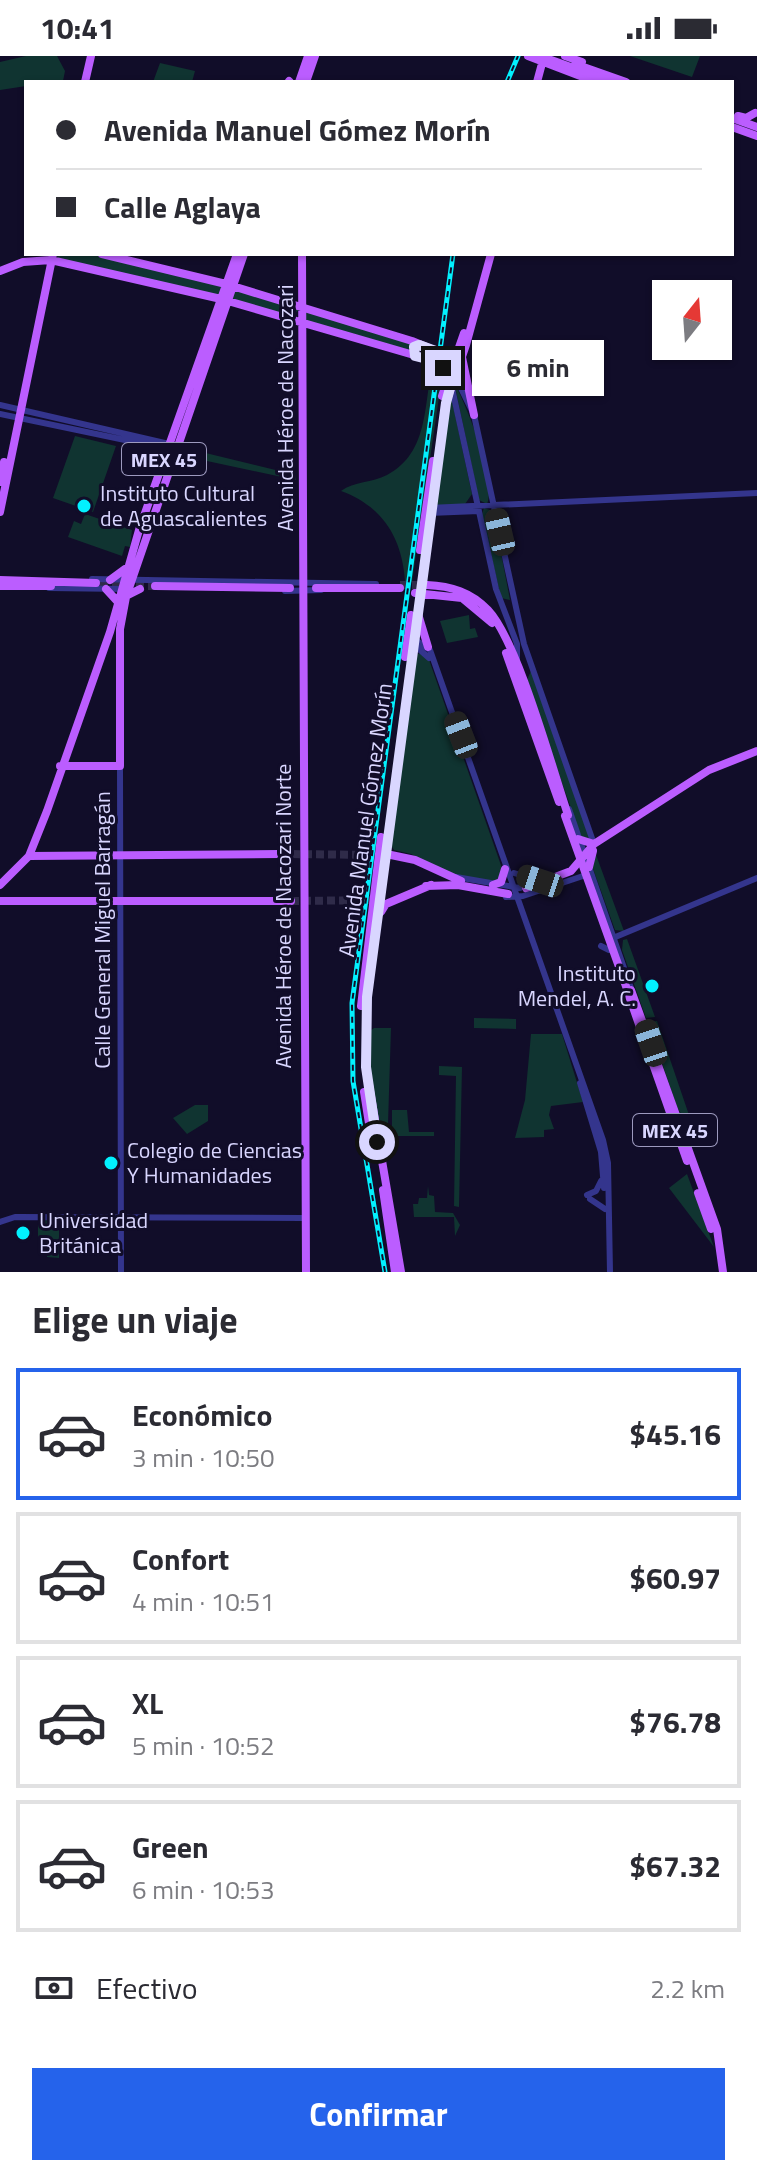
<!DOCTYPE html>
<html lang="es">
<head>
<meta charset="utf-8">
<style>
  body { margin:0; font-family:"Titillium Web",sans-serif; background:#f2f2f3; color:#2b2b33; height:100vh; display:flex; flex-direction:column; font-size:30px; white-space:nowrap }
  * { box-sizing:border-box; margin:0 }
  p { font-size:26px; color:#7c7c81 }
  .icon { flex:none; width:44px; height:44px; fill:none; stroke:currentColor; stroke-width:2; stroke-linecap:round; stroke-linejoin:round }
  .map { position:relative; height:1216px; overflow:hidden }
  .panel { display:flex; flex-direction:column; background:#fff; flex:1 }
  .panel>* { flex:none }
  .banner { position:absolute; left:24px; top:24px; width:710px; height:176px; border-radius:0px; box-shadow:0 2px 6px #0004; display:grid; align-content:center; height:176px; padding:0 32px; background:#fff }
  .needle { width:52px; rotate:17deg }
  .buttons { position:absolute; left:652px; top:224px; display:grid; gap:16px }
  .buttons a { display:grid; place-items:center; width:80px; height:80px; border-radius:0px; background:#fff; box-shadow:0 2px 6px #0004; font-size:40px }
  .end { position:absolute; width:36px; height:36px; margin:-18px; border:10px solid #d9d6ff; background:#111; box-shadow:0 0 0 4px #111 }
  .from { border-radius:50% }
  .bubble { position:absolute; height:56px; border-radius:0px; background:#fff; box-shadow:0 2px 6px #0004; font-size:26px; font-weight:700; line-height:56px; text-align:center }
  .car { position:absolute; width:24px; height:48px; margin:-24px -12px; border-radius:10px; box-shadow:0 0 6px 2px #0007; background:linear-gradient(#222 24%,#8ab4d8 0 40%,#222 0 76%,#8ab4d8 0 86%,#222 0) }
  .banner b { display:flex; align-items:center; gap:28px; height:76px; font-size:30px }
  .banner b+b { border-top:2px solid #e1e1e2 }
  .banner i { width:20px; height:20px; background:#2b2b33 }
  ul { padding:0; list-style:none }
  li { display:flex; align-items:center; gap:24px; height:132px; margin:0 16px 12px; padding:0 16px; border:4px solid #e1e1e2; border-radius:0px }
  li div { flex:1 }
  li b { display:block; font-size:30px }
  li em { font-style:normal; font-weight:700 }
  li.on { border-color:#2563eb }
  li>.icon { width:72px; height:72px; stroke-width:1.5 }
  h2 { padding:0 32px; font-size:36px; line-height:96px }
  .pay { display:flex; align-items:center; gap:20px; height:88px; padding:0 32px; font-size:30px }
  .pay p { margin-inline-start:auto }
  .primary-button { display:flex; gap:16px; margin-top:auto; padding:16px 32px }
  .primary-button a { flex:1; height:92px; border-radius:0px; background:#2563eb; color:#fff; font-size:32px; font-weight:700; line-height:92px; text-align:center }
  .status { display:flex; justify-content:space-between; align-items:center; height:56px; padding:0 40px; background:#fff; direction:ltr }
  .status svg { height:22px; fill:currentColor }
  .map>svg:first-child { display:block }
  .green { fill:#103431 }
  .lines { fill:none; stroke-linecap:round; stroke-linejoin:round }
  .major-tunnel { stroke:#2f2b49; stroke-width:8; stroke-dasharray:8 4; stroke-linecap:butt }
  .minor { stroke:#34358d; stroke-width:6 }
  .major { stroke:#bb5dff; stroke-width:8 }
  .rail-casing { stroke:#02f1ff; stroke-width:5 }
  .rail { stroke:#110d29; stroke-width:2; stroke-dasharray:6; stroke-linecap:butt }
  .major-bridge { stroke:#bb5dff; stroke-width:8 }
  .route { stroke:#d9d6ff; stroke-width:10 }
  .poi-dot { fill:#02f1ff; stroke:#110d29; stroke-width:3 }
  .labels { text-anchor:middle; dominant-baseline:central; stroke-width:6; stroke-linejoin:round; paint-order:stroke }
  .shield { fill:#110d29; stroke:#9d9abf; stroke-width:2 }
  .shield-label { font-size:20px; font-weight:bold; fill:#d9d6ff }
  .street-label { font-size:22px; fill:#d9d6ff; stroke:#110d29 }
  .poi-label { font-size:22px; fill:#d9d6ff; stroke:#110d29; text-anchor:start }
</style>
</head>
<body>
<div class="status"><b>10:41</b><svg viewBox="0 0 49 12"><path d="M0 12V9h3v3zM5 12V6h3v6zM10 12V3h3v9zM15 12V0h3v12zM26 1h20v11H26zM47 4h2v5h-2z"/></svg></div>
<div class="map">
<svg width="757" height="1216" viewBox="0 0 757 1216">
  <rect width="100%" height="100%" fill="#110d29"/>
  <path class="green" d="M26,0h31l8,15 -2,10 -37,1v4l-26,4v-28z
    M630,0h70l-8,21z
    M160,7l35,8 -3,11h-39z
    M70,198c65,0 163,36 228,53v4l-10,5 -234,-59z
    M304,254l108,34 -2,7 -106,-29z
    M433,308l9,13 -30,205 -7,-1c-3,-44 -23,-75 -64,-90 13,-10 31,-8 46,-16 43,-23 36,-71 46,-111z
    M454,326c13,25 43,98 33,122l-8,-4z
    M451,340l21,98 -7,10 -30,2z
    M75,380l41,10 -23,66 -40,-14z
    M181,391l115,28v5l-117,-25z
    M484,452l9,3 17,89 -9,-2 -19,-84z
    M85,458l47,16 -2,17 -5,-1 -3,10 -54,-19 6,-16 7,3z
    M469,559l1,14 5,-1 3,9 -31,6 -7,-22z
    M422,596l5,2 76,217 -7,11 -48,-9 -37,-19 -17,-4 -4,-6 24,-188z
    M531,615l60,171 -9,-3 -56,-157z
    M595,796l29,79 -9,-1 -24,-67z
    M627,883l28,78 -9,1 -24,-68 1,-10z
    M474,962l42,1v10l-42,-1z
    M657,965l33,97 -7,-1 -6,-10 -29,-85z
    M374,972h17l-3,96 -11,-1 -8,-57 1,-35z
    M531,978h31l21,68 -32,4 -2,9 5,14 -10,1v7l-29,1 10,-38z
    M439,1010l23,1 -3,140 -5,-1 2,-130 -17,-1z
    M195,1049h13v16l-21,13 -14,-16z
    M392,1054h15l2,22h25v4h-42z
    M687,1118l27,73 -45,-59z
    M428,1130l1,9 5,1 1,16 18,1 7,12 -5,11 -1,-19h-40l-1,-13h5l1,-6h8z
    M38,1164h21v38l-12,-1v-7l-9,-1z"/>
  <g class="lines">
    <path class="major-tunnel" d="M400,529h26
      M100,530h55
      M280,798l103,1
      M291,845l93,-1"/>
    <path class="minor" d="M455,320l19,39 50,229 70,200
      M452,332l44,201 21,55v16
      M0,349l169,39
      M0,358l168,35
      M429,452l328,-15
      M429,457l50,-2
      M92,523l284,5
      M49,532l76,1
      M285,535l36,-1
      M414,583l16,11 173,490 5,23 2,109
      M411,586l18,16
      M120,710l1,506
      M569,753l64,185
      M514,817l26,8
      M456,821l64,11
      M506,841l17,-1 60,-20
      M613,882l144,-60
      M601,890l8,4
      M580,1027l21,69 3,36
      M587,1139l9,-4 5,-10
      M590,1143l15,10
      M0,1166l15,-5 287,1"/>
    <path class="major" d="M528,0l68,26
      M565,0l17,6
      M575,8l51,18
      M289,25l1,1
      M85,26l6,-26
      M299,26l9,-26
      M306,26l9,-26
      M537,26l7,-26
      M738,60l8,2 9,-5
      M732,62l25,9
      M732,71l25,9
      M102,198l124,30 186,57 29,12 11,16
      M302,198l4,1018
      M0,215l23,-9 28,-2 170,39 210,61 18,17
      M462,301l12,58
      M442,340l22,-63
      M0,426l4,-20
      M0,456l53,-258
      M420,494l13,-89
      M0,524l96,3
      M110,524l15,-11
      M427,529c24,1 44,7 61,25 30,32 64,158 80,205
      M0,530h51
      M155,530l135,2
      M316,532h84
      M106,533l11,12
      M415,537l47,5 30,25
      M126,540l14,-7
      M418,558l10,33
      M506,597l53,149
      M405,601l6,-42
      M60,710h60v-137l6,-32 118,-343
      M578,783l16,5
      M391,799l24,5 46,21
      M29,800l251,-2
      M589,811l4,-16
      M0,829l29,-29 18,-45 63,-179 29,-102 98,-276
      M493,829l8,-3 4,-13
      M426,830l32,-1 50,9
      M526,832l45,-17 23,-27 115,-74 48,-19
      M0,845h291
      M381,856l5,-8 45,-19
      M631,934l86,239 6,43
      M628,937l59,168
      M361,950l20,-169
      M364,1036l6,38
      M383,1134l12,82
      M698,1137l13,36
      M401,1216l-35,-205 1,-70 79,-594 20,-58 25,-91"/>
    <g class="rail-casing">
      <path id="rail" d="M507,26l11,-26
        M385,1216l-32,-191 -1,-78 101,-749"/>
    </g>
    <use href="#rail" class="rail"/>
    <path class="major-bridge" d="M540,0l67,24
      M565,760l63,176"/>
  </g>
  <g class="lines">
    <path class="route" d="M377,1086l-11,-75 1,-70 79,-594 8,-30 -13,-20 -22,-8 -5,2 1,9 16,4 12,8"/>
  </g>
  <g class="poi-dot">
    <circle cx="84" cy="450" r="8"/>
    <circle cx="652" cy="930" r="8"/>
    <circle cx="111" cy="1107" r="8"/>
    <circle cx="23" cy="1177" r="8"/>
  </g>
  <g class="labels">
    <g class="shield">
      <rect x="122" y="387" width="84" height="32" rx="6"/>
      <rect x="633" y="1058" width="84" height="32" rx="6"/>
    </g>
    <g class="shield-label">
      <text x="164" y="403">MEX 45</text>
      <text x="675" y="1074">MEX 45</text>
    </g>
    <g class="street-label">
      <text transform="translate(285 352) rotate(-90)">Avenida Héroe de Nacozari</text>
      <text transform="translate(365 764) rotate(-82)">Avenida Manuel Gómez Morín</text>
      <text transform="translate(283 860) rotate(-90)">Avenida Héroe de Nacozari Norte</text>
      <text transform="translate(102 874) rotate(-90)">Calle General Miguel Barragán</text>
    </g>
    <g class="poi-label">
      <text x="100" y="437">Instituto Cultural<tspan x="100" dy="25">de Aguascalientes</tspan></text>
      <text x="636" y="917" text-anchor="end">Instituto<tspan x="636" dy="25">Mendel, A. C.</tspan></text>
      <text x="127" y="1094">Colegio de Ciencias<tspan x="127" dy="25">Y Humanidades</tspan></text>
      <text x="39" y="1164">Universidad<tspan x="39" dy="25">Británica</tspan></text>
    </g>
  </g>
</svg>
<div class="buttons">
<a><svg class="needle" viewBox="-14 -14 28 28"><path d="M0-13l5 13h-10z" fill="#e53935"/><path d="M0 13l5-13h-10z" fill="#7c7c81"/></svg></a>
</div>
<i class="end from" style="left:377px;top:1086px"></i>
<i class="end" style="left:443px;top:312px"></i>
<div class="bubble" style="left:472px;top:284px;width:132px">6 min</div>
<i class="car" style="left:500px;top:476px;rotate:347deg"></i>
<i class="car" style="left:461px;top:679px;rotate:339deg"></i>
<i class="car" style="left:540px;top:825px;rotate:288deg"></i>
<i class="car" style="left:651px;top:987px;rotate:341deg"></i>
<div class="banner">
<b><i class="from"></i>Avenida Manuel Gómez Morín</b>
<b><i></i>Calle Aglaya</b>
</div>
</div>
<section class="panel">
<h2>Elige un viaje</h2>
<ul>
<li class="on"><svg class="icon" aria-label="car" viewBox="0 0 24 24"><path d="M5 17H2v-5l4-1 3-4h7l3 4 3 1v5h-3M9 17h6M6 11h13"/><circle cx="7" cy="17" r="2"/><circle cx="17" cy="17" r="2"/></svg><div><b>Económico</b><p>3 min · 10:50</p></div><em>$45.16</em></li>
<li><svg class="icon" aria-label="car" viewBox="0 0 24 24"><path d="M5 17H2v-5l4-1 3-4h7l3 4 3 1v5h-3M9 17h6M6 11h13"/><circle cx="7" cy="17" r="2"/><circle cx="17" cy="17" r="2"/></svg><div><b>Confort</b><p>4 min · 10:51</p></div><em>$60.97</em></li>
<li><svg class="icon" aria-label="car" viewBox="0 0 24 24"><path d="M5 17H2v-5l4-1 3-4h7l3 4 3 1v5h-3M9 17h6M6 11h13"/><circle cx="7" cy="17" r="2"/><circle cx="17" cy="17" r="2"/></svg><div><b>XL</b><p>5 min · 10:52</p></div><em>$76.78</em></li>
<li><svg class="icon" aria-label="car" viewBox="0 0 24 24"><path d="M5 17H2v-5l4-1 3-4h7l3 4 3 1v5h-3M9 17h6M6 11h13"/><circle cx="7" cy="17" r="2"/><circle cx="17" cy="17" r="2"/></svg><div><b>Green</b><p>6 min · 10:53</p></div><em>$67.32</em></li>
</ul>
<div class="pay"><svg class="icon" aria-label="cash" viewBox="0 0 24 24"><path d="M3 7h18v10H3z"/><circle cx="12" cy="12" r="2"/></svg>Efectivo<p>2.2 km</p></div>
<div class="primary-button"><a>Confirmar</a></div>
</section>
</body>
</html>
